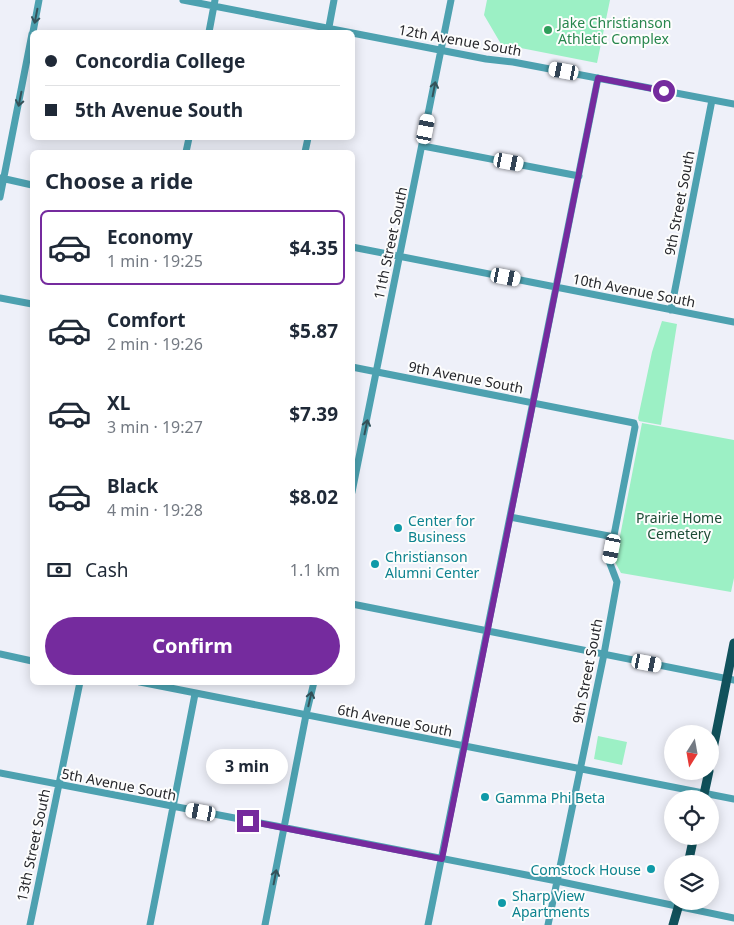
<!DOCTYPE html>
<html lang="en">
<head>
<meta charset="utf-8">
<style>
  body { margin:0; font-family:"Noto Sans",sans-serif; background:#f2f2f3; color:#1f2937; height:100vh; display:flex; flex-direction:column; font-size:19px; white-space:nowrap }
  * { box-sizing:border-box; margin:0 }
  p { font-size:16px; color:#747a83 }
  .icon { flex:none; width:28px; height:28px; fill:none; stroke:currentColor; stroke-width:2; stroke-linecap:round; stroke-linejoin:round }
  .map { position:relative; flex:1; overflow:hidden }
  .side { position:absolute; left:30px; top:150px; width:325px; height:535px; display:flex; flex-direction:column; background:#fff; border-radius:8px; box-shadow:0 2px 12px #0003 }
  .side>* { flex:none }
  .top-card { position:absolute; left:30px; top:30px; width:325px; height:110px; border-radius:8px; box-shadow:0 2px 12px #0003; display:grid; align-content:center; height:110px; padding:0 15px; background:#fff }
  .needle { width:32px; rotate:191deg }
  .fabs { position:absolute; left:664px; top:725px; display:grid; gap:10px }
  .fabs a { display:grid; place-items:center; width:55px; height:55px; border-radius:50%; background:#fff; box-shadow:0 2px 12px #0003; font-size:25px }
  .end { position:absolute; width:22px; height:22px; margin:-11px; border:6px solid #752b9e; background:#fff; box-shadow:0 0 0 2px #fff }
  .from { border-radius:50% }
  .bubble { position:absolute; height:35px; border-radius:18px; background:#fff; box-shadow:0 2px 12px #0003; font-size:16px; font-weight:700; line-height:35px; text-align:center }
  .car { position:absolute; width:15px; height:30px; margin:-15px -8px; border-radius:6px; box-shadow:0 0 4px 1px #0007; background:linear-gradient(#fff 24%,#345 0 40%,#fff 0 76%,#345 0 86%,#fff 0) }
  .top-card b { display:flex; align-items:center; gap:18px; height:48px; font-size:19px }
  .top-card b+b { border-top:1px solid #e0e1e3 }
  .top-card i { width:12px; height:12px; background:#1f2937 }
  ul { padding:0; list-style:none }
  li { display:flex; align-items:center; gap:15px; height:75px; margin:0 10px 8px; padding:0 5px; border:2px solid transparent; border-radius:8px }
  li div { flex:1 }
  li b { display:block; font-size:19px }
  li em { font-style:normal; font-weight:700 }
  li.current { border-color:#752b9e }
  li>.icon { width:45px; height:45px; stroke-width:1.5 }
  h2 { padding:0 15px; font-size:22px; line-height:60px }
  .pay { display:flex; align-items:center; gap:12px; height:55px; padding:0 15px; font-size:19px }
  .pay p { margin-inline-start:auto }
  .cta { display:flex; gap:10px; margin-top:auto; padding:10px 15px }
  .cta a { flex:1; height:58px; border-radius:30px; background:#752b9e; color:#fff; font-size:20px; font-weight:700; line-height:58px; text-align:center }
  .map>svg:first-child { display:block }
  .green { fill:#9cf0c5 }
  .lines { fill:none; stroke-linecap:round; stroke-linejoin:round }
  .minor { stroke:#4da1b0; stroke-width:7 }
  .major { stroke:#11525c; stroke-width:9 }
  .oneway { stroke:#34525a }
  .route { stroke:#752b9e; stroke-width:6 }
  .leisure-dot { fill:#2e9e5b; stroke:#fdfdfd; stroke-width:2 }
  .culture-dot { fill:#0f9aa8; stroke:#fdfdfd; stroke-width:2 }
  .labels { text-anchor:middle; dominant-baseline:central; stroke-width:4; stroke-linejoin:round; paint-order:stroke }
  .leisure-label { font-size:14px; fill:#27864d; stroke:#fdfdfd; text-anchor:start }
  .street-label { font-size:14px; fill:#26272b; stroke:#fdfdfd }
  .park-label { font-size:14px; fill:#1d4c36; stroke:#fdfdfd }
  .culture-label { font-size:14px; fill:#0d838f; stroke:#fdfdfd; text-anchor:start }
</style>
</head>
<body>
<div class="map">
<svg width="734" height="925" viewBox="0 0 734 925">
  <rect width="100%" height="100%" fill="#eef0f9"/>
  <path class="green" d="M487,0h123l-13,63 -96,-19 -17,-29z
    M662,321l15,3 -16,101 -22,-4 -1,-3 14,-66z
    M642,423l92,17v138l-3,14 -110,-19 -6,-11z
    M598,736l29,6 -5,23 -28,-6z"/>
  <g class="lines">
    <path class="minor" d="M183,0l267,52 36,7 27,3 221,42
      M33,32l6,-32
      M209,32l6,-32
      M328,32l6,-32
      M423,146l156,30
      M186,152l3,-14
      M305,152l3,-14
      M1,178l31,7
      M0,197l32,-163
      M352,247l382,75
      M0,298l32,6
      M671,310l41,-210
      M352,367l282,56 1,4 -26,134 8,21 -13,72 -56,271
      M352,492l99,-492
      M510,517l104,20
      M352,604l382,76
      M0,654l32,7
      M140,682l594,117
      M0,773l276,53 281,55 177,37
      M30,925l50,-243
      M150,925l45,-231
      M265,925l41,-210 8,-33
      M428,925l170,-847"/>
    <path class="major" d="M710,764l24,-121
      M703,799l6,-28
      M688,864l6,-28
      M673,925l7,-24"/>
  </g>
  <defs><path id="oneway-shaft" d="M-6 0H5M1.5-3L5.5 0L1.5 3" fill="none" stroke-width="1.6" stroke-linecap="round" stroke-linejoin="round" transform="scale(1.25)"/></defs>
  <g class="oneway">
    <use href="#oneway-shaft" transform="translate(36 16) rotate(101)"/>
    <use href="#oneway-shaft" transform="translate(434 89) rotate(-79)"/>
    <use href="#oneway-shaft" transform="translate(20 99) rotate(101)"/>
    <use href="#oneway-shaft" transform="translate(366 427) rotate(-78)"/>
    <use href="#oneway-shaft" transform="translate(310 699) rotate(-77)"/>
    <use href="#oneway-shaft" transform="translate(275 877) rotate(-79)"/>
  </g>
  <g class="lines">
    <path class="route" d="M248,821l194,38 156,-781 66,13"/>
  </g>
  <circle class="leisure-dot" cx="548" cy="30" r="5"/>
  <g class="culture-dot">
    <circle cx="398" cy="528" r="5"/>
    <circle cx="375" cy="564" r="5"/>
    <circle cx="485" cy="797" r="5"/>
    <circle cx="651" cy="869" r="5"/>
    <circle cx="502" cy="903" r="5"/>
  </g>
  <g class="labels">
    <g class="leisure-label">
      <text x="558" y="22">Jake Christianson<tspan x="558" dy="16">Athletic Complex</tspan></text>
    </g>
    <g class="street-label">
      <text transform="translate(460 40) rotate(10)">12th Avenue South</text>
      <text transform="translate(679 203) rotate(-79)">9th Street South</text>
      <text transform="translate(390 243) rotate(-78)">11th Street South</text>
      <text transform="translate(634 290) rotate(11)">10th Avenue South</text>
      <text transform="translate(466 377) rotate(11)">9th Avenue South</text>
      <text transform="translate(587 671) rotate(-79)">9th Street South</text>
      <text transform="translate(395 720) rotate(11)">6th Avenue South</text>
      <text transform="translate(119 784) rotate(11)">5th Avenue South</text>
      <text transform="translate(33 845) rotate(-78)">13th Street South</text>
    </g>
    <g class="park-label">
      <text x="679" y="517">Prairie Home<tspan x="679" dy="16">Cemetery</tspan></text>
    </g>
    <g class="culture-label">
      <text x="408" y="520">Center for<tspan x="408" dy="16">Business</tspan></text>
      <text x="385" y="556">Christianson<tspan x="385" dy="16">Alumni Center</tspan></text>
      <text x="495" y="797">Gamma Phi Beta</text>
      <text x="641" y="869" text-anchor="end">Comstock House</text>
      <text x="512" y="895">Sharp View<tspan x="512" dy="16">Apartments</tspan></text>
    </g>
  </g>
</svg>
<div class="fabs">
<a><svg class="needle" viewBox="-14 -14 28 28"><path d="M0-13l5 13h-10z" fill="#e53935"/><path d="M0 13l5-13h-10z" fill="#747a83"/></svg></a>
<a><svg class="icon" aria-label="locate" viewBox="0 0 24 24"><circle cx="12" cy="12" r="6"/><path d="M12 2v4M12 18v4M2 12h4M18 12h4"/></svg></a>
<a><svg class="icon" aria-label="layers" viewBox="0 0 24 24"><path d="M12 4l9 5-9 5-9-5zM3 14l9 5 9-5"/></svg></a>
</div>
<i class="end from" style="left:664px;top:91px"></i>
<i class="end" style="left:248px;top:821px"></i>
<div class="bubble" style="left:206px;top:749px;width:82px">3 min</div>
<i class="car" style="left:564px;top:71px;rotate:281deg"></i>
<i class="car" style="left:426px;top:129px;rotate:11deg"></i>
<i class="car" style="left:509px;top:162px;rotate:101deg"></i>
<i class="car" style="left:506px;top:277px;rotate:101deg"></i>
<i class="car" style="left:612px;top:549px;rotate:191deg"></i>
<i class="car" style="left:647px;top:663px;rotate:101deg"></i>
<i class="car" style="left:201px;top:812px;rotate:280deg"></i>
<div class="top-card">
<b><i class="from"></i>Concordia College</b>
<b><i></i>5th Avenue South</b>
</div>
<section class="side">
<h2>Choose a ride</h2>
<ul>
<li class="current"><svg class="icon" aria-label="car" viewBox="0 0 24 24"><path d="M5 17H2v-5l4-1 3-4h7l3 4 3 1v5h-3M9 17h6M6 11h13"/><circle cx="7" cy="17" r="2"/><circle cx="17" cy="17" r="2"/></svg><div><b>Economy</b><p>1 min · 19:25</p></div><em>$4.35</em></li>
<li><svg class="icon" aria-label="car" viewBox="0 0 24 24"><path d="M5 17H2v-5l4-1 3-4h7l3 4 3 1v5h-3M9 17h6M6 11h13"/><circle cx="7" cy="17" r="2"/><circle cx="17" cy="17" r="2"/></svg><div><b>Comfort</b><p>2 min · 19:26</p></div><em>$5.87</em></li>
<li><svg class="icon" aria-label="car" viewBox="0 0 24 24"><path d="M5 17H2v-5l4-1 3-4h7l3 4 3 1v5h-3M9 17h6M6 11h13"/><circle cx="7" cy="17" r="2"/><circle cx="17" cy="17" r="2"/></svg><div><b>XL</b><p>3 min · 19:27</p></div><em>$7.39</em></li>
<li><svg class="icon" aria-label="car" viewBox="0 0 24 24"><path d="M5 17H2v-5l4-1 3-4h7l3 4 3 1v5h-3M9 17h6M6 11h13"/><circle cx="7" cy="17" r="2"/><circle cx="17" cy="17" r="2"/></svg><div><b>Black</b><p>4 min · 19:28</p></div><em>$8.02</em></li>
</ul>
<div class="pay"><svg class="icon" aria-label="cash" viewBox="0 0 24 24"><path d="M3 7h18v10H3z"/><circle cx="12" cy="12" r="2"/></svg>Cash<p>1.1 km</p></div>
<div class="cta"><a>Confirm</a></div>
</section>
</div>
</body>
</html>
